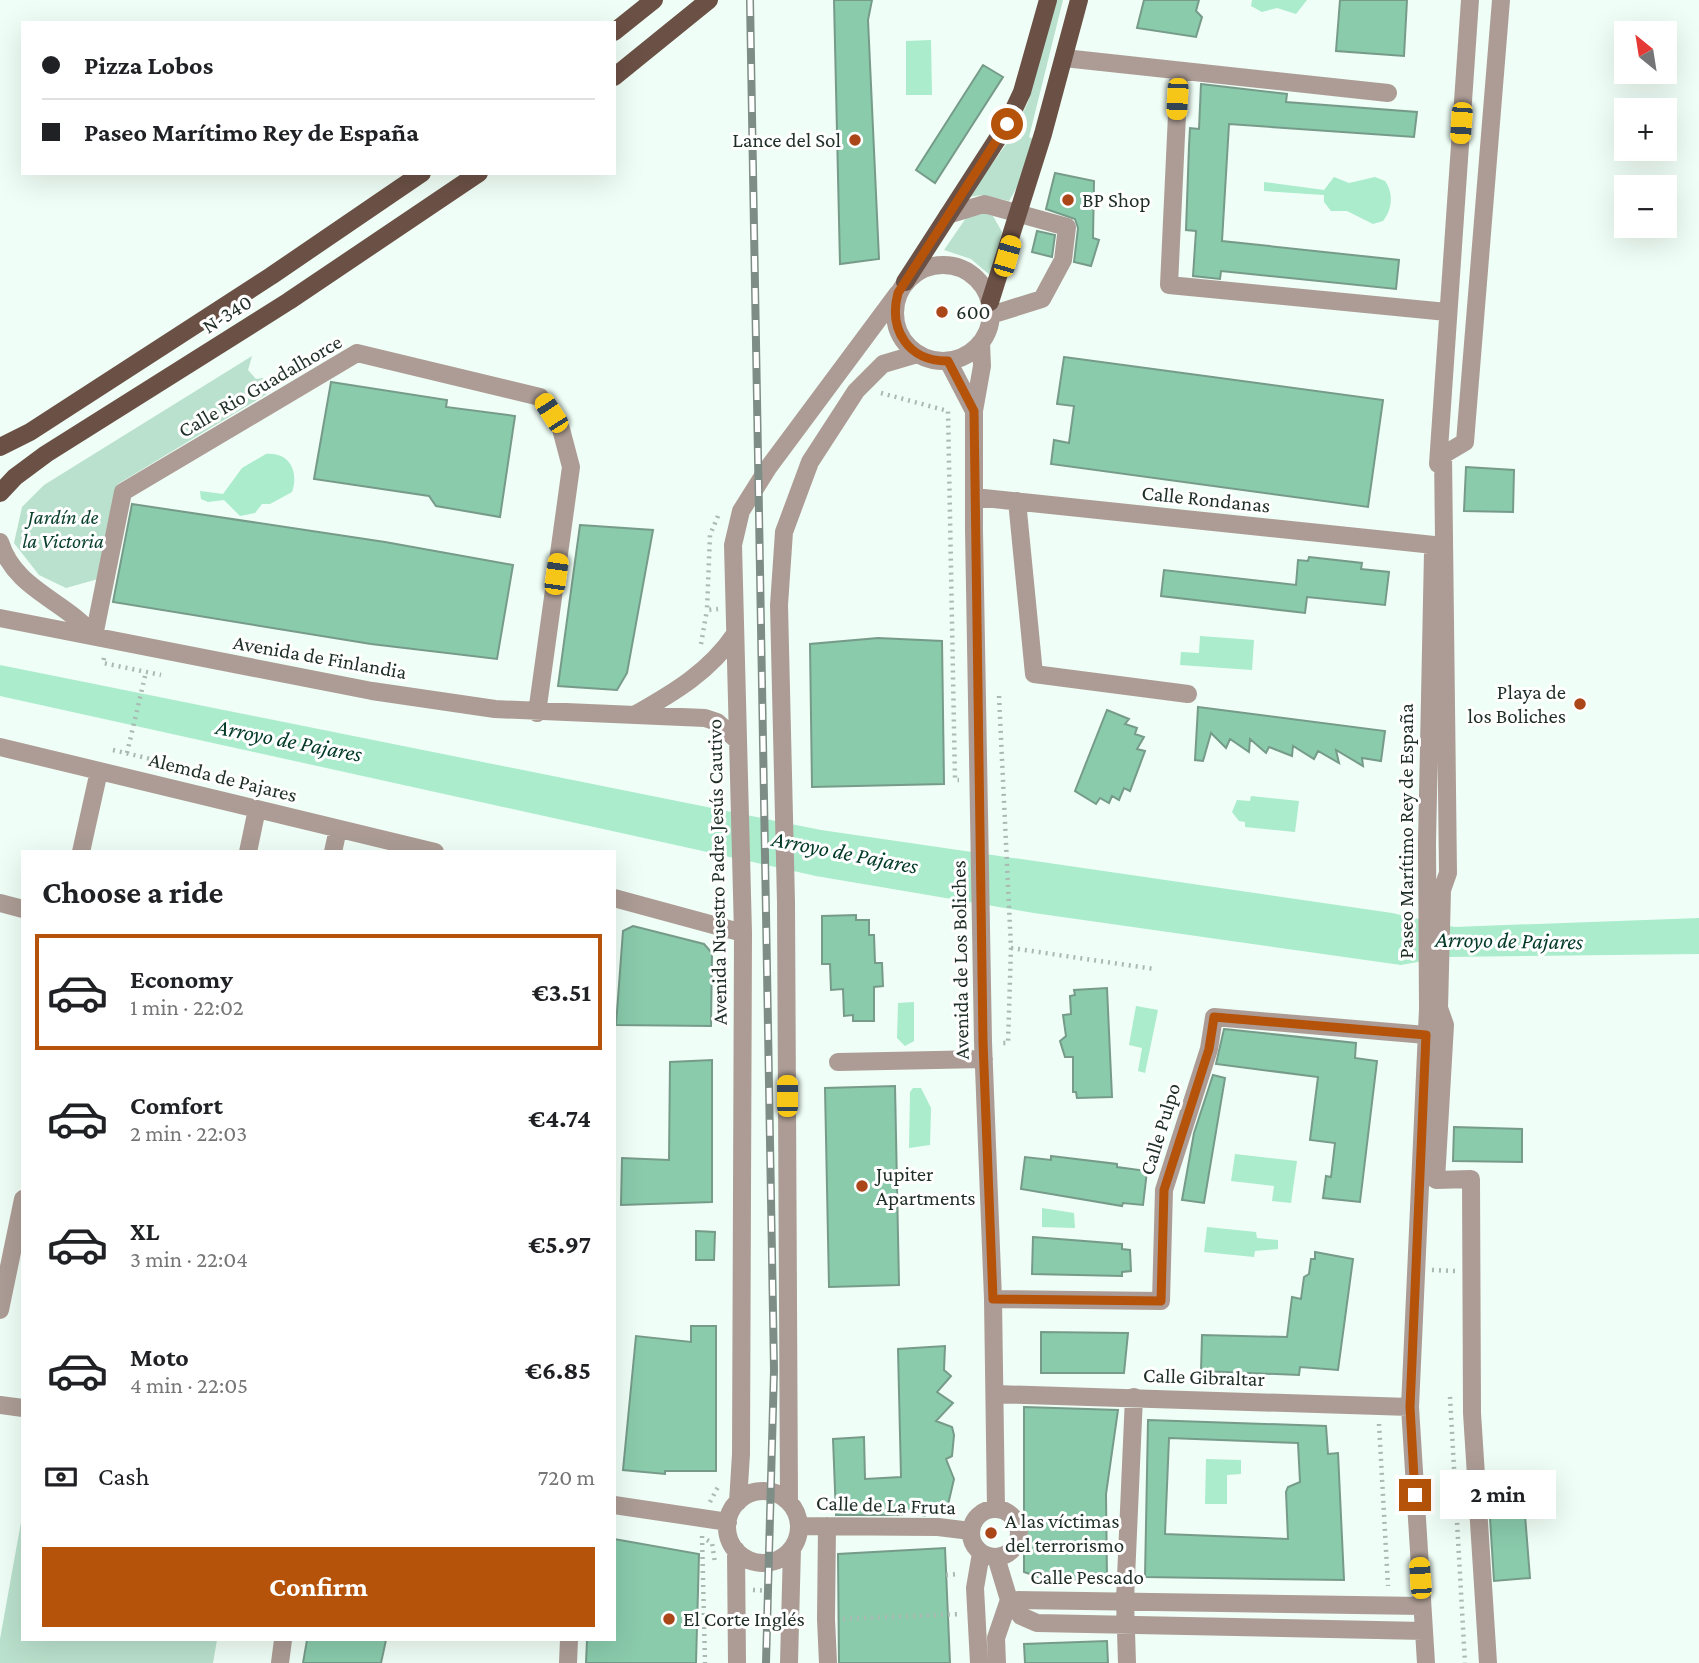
<!DOCTYPE html>
<html lang="en">
<head>
<meta charset="utf-8">
<style>
  body { margin:0; font-family:"Crimson Pro",serif; background:#f2f2f2; color:#202124; height:100vh; display:flex; flex-direction:column; font-size:26px; white-space:nowrap }
  * { box-sizing:border-box; margin:0 }
  p { font-size:23px; color:#757577 }
  .icon { flex:none; width:38px; height:38px; fill:none; stroke:currentColor; stroke-width:2; stroke-linecap:round; stroke-linejoin:round }
  .map { position:relative; flex:1; overflow:hidden }
  .side { position:absolute; left:21px; top:850px; width:595px; height:791px; display:flex; flex-direction:column; background:#fff; border-radius:0px; box-shadow:0 7px 28px #0002 }
  .side>* { flex:none }
  .guide { position:absolute; left:21px; top:21px; width:595px; height:154px; border-radius:0px; box-shadow:0 7px 28px #0002; display:grid; align-content:center; height:154px; padding:0 21px; background:#fff }
  .needle { width:46px; rotate:330deg }
  .tools { position:absolute; left:1614px; top:21px; display:grid; gap:14px }
  .tools a { display:grid; place-items:center; width:63px; height:63px; border-radius:0px; background:#fff; box-shadow:0 7px 28px #0002; font-size:35px }
  .end { position:absolute; width:32px; height:32px; margin:-16px; border:9px solid #b45309; background:#fff; box-shadow:0 0 0 4px #fff }
  .from { border-radius:50% }
  .bubble { position:absolute; height:49px; border-radius:0px; background:#fff; box-shadow:0 7px 28px #0002; font-size:23px; font-weight:700; line-height:49px; text-align:center }
  .car { position:absolute; width:21px; height:42px; margin:-21px -10px; border-radius:9px; box-shadow:0 0 5px 2px #0007; background:linear-gradient(#f5c518 24%,#345 0 40%,#f5c518 0 76%,#345 0 86%,#f5c518 0) }
  .guide b { display:flex; align-items:center; gap:24px; height:66px; font-size:26px }
  .guide b+b { border-top:2px solid #e0e0e0 }
  .guide i { width:18px; height:18px; background:#202124 }
  ul { padding:0; list-style:none }
  li { display:flex; align-items:center; gap:21px; height:116px; margin:0 14px 10px; padding:0 7px; border:4px solid transparent; border-radius:0px }
  li div { flex:1 }
  li b { display:block; font-size:26px }
  li em { font-style:normal; font-weight:700 }
  li.on { border-color:#b45309 }
  li>.icon { width:63px; height:63px; stroke-width:1.5 }
  h2 { padding:0 21px; font-size:32px; line-height:84px }
  .pay { display:flex; align-items:center; gap:18px; height:77px; padding:0 21px; font-size:26px }
  .pay p { margin-inline-start:auto }
  .action { display:flex; gap:14px; margin-top:auto; padding:14px 21px }
  .action a { flex:1; height:80px; border-radius:0px; background:#b45309; color:#fff; font-size:28px; font-weight:700; line-height:80px; text-align:center }
  .map>svg:first-child { display:block }
  .green { fill:#bae1cd }
  .water { fill:#aaeccc }
  .building { fill:#8acbac; stroke:#769b89; stroke-width:2; fill-rule:evenodd }
  .lines { fill:none; stroke-linecap:round; stroke-linejoin:round }
  .path { stroke:#aab9b1; stroke-width:4.5; stroke-dasharray:2 5; stroke-linecap:butt }
  .minor { stroke:#ac9c95; stroke-width:18 }
  .major { stroke:#6b5045; stroke-width:18 }
  .rail-casing { stroke:#7e8d86; stroke-width:8 }
  .rail { stroke:#fff; stroke-width:5; stroke-dasharray:16; stroke-linecap:butt }
  .route { stroke:#b45309; stroke-width:9 }
  .poi-dot { fill:#ab4619; stroke:#fff; stroke-width:2.5 }
  .labels { text-anchor:middle; dominant-baseline:central; stroke-width:6; stroke-linejoin:round; paint-order:stroke }
  .poi-label { font-size:21px; fill:#1f2e27; stroke:#fff; text-anchor:start }
  .street-label { font-size:21px; fill:#1f2e27; stroke:#fff }
  .park-label { font-size:21px; font-style:italic; fill:#073f2b; stroke:#fff }
  .water-label { font-size:23px; font-style:italic; fill:#003926; stroke:#fff }
</style>
</head>
<body>
<div class="map">
<svg width="1699" height="1663" viewBox="0 0 1699 1663">
  <rect width="100%" height="100%" fill="#effef6"/>
  <path class="green" d="M1056,0h7l-34,137 6,3 -11,35 -15,26 -27,-6 -14,2 42,-58 18,-37z
    M985,213l8,3 9,16 -11,44 -20,-17 -27,-9 22,-32z
    M252,356l-4,14 8,9 7,-1 7,14 -152,92 -20,95 -32,9 -27,-13 -25,-32 8,-36 22,-22z
    M23,1511v129h194l-4,23h-213v-24z"/>
  <path class="water" d="M1252,0h55l-11,14 -19,-6 -15,4 -11,-6z
    M931,40l1,55h-26v-54z
    M1334,177l15,6 26,-6 10,4c9,12 7,29 -2,40l-10,3 -26,-13h-16l-7,-9v-7l-60,-4v-9l60,8z
    M266,454c24,-2 33,18 26,38l-22,12h-8l-7,9 -15,3 -16,-16 -16,2 -7,-3 -1,-8 23,3 19,-26z
    M1200,636l54,4 -2,30 -72,-5 1,-13 18,1z
    M0,665l821,165 571,83 62,14 245,-9v36l-255,3 -43,8 -367,-52 -218,-37 -816,-180z
    M1251,796l48,5 -4,31 -50,-5v-5l-6,-1 -7,-9 5,-12 13,1z
    M914,1002v39l-9,5 -8,-8 1,-35z
    M1136,1006l22,4 -13,63 -7,-2 4,-23 -13,-3z
    M913,1088h8l10,20 -1,37 -21,3 1,-56z
    M1235,1154l62,7 -6,42 -19,-2 2,-15 -43,-5z
    M1042,1208l32,5 1,15 -33,-1z
    M1207,1227l49,5 1,6 21,2v9l-23,2 -1,6 -50,-5z
    M1206,1459l35,1v14l-14,1v29h-22z"/>
  <path class="building" d="M834,0h38l-4,20 11,239 -39,5z
    M1144,0h55l-3,11 6,6 -6,20 -59,-9z
    M1340,0h67l-3,56 -68,-5z
    M983,65l20,12 -68,106 -19,-13z
    M1201,84l86,10 -1,8 131,10 -3,25 -185,-13 -7,117 177,19 -3,29 -175,-18 -1,8 -27,-3 3,-45 -10,-1 3,-84 1,-18 9,1z
    M1055,173l39,8 -1,57 6,2 -8,26 -17,-4 4,-34 -3,-9 -29,-10z
    M1037,231l18,4 -3,22 -20,-5z
    M1064,357l319,43 -15,107 -317,-43 3,-24 15,3 5,-37 -17,-2z
    M331,382l116,18 -1,7 69,9 -15,101 -64,-11 -7,-10 -115,-17z
    M1466,467l48,3 -1,42 -49,-1z
    M132,504l253,38 128,23 -16,94 -126,-15 -258,-42z
    M580,525l73,5 -26,143 -10,17 -59,-4z
    M1309,557l53,6 -1,6 28,3 -4,33 -78,-8 -2,16 -144,-17 3,-26 132,15 2,-25 10,1z
    M878,638l64,3 2,143 -132,3 -2,-143z
    M1198,707l187,24 -4,30 -19,-3 1,8 -27,-16 3,13 -21,-12 -4,8 -21,-13 -1,10 -23,-9 -3,6 -16,-14 -1,13 -19,-13 -4,9 -15,-15 -8,28 -8,-1z
    M1107,710l22,9 -4,5 12,4 -2,6 9,3 -7,12 8,2 -15,40 -6,-3 -5,12 -7,-4 -3,7 -9,-5 -4,6 -21,-13z
    M856,915v5h13v15h5l1,28h7l1,23 -9,1v34h-21v-6l-9,1 -1,-27 -12,1 -1,-26h-8v-48z
    M633,926l71,18 8,9 -1,73 -95,-1 7,-94z
    M1107,988l5,109 -35,1 -1,-6h-3v-35h-8l-5,-16 6,-5 -3,-21 8,-1 -1,-18 5,-1 -1,-5z
    M1224,1029l132,14 -1,15 22,3 -17,141 -37,-4 3,-22 5,1 4,-34 -25,-3 8,-63 -102,-13z
    M712,1060v142l-91,3 1,-47 47,2 1,-98z
    M1213,1075l12,3 -21,125 -22,-3 12,-67z
    M895,1086l4,199 -70,2 -4,-199z
    M1454,1127l68,2v33l-69,-1z
    M1051,1156l66,8v3l30,4 -4,34 -20,-2 -1,3 -101,-17 4,-32 26,3z
    M696,1231l19,1 -1,28h-18z
    M1033,1237l89,7v5l8,1 1,21 -9,1v4l-90,-2z
    M1315,1252l38,7 -15,111 -38,-3 -1,8 -98,-4 1,-36 85,2 5,-40 9,2 3,-22 5,-3 2,-15h4z
    M691,1326h25v145h-51v3l-42,-4 13,-134 55,6z
    M1041,1332l87,1 -4,40h-83z
    M945,1346l-1,24 7,6 -14,16 16,11 -17,18 16,6 2,8 -2,21 -6,3 8,20 -7,30h-15l-7,7 -21,-5 -2,4h-66l-3,-76 31,-2 1,42 36,-2 -3,-128z
    M1024,1407l94,3 -12,84 1,86 -63,-1 -20,-7z
    M1148,1420l178,6 2,28 10,-1 6,127 -199,-3zM1169,1438l129,5 2,39 -12,5 -2,5 2,47 -123,-5z
    M1525,1515l5,63 -36,3 -4,-63z
    M614,1539l85,15 -3,109h-110l1,-23h27z
    M945,1548l5,115h-111l-1,-109z
    M307,1640h79l-5,23h-78z
    M1107,1641l1,22h-83l-1,-19z"/>
  <g class="lines">
    <path class="path" d="M881,393l67,18 7,369h4
      M718,516l-8,19 -3,75 11,-1
      M701,644l6,-34
      M104,658l-1,5 58,12
      M999,696l12,252 -3,95h-8
      M113,750l50,12 -1,5
      M127,753l19,-81
      M1011,948l143,21
      M1432,1270l23,1
      M1450,1397l15,266
      M1379,1424l9,162
      M710,1502l9,-17
      M702,1536l3,127
      M707,1540l5,3 3,20
      M946,1575l13,-1
      M753,1590l19,1
      M843,1619l117,-5"/>
    <path class="minor" d="M1064,58l324,35
      M1179,72l-10,213 278,27
      M948,215l36,-11 83,23 -4,33 -21,39 -51,16
      M895 313a48 48 0 1 1 96 0a48 48 0 1 1-96 0Z
      M981,343l1,23 -8,45v119l9,512 10,257 3,210
      M948,361l26,50
      M1438,464l32,-464
      M974,497l460,48
      M1017,501l17,173 154,20
      M0,542c15,48 65,58 94,94
      M0,618l372,73 123,18 210,9 12,4 21,19
      M94,636l29,-144 234,-139 183,44 21,32 10,38 -34,246
      M636,714c39,-22 74,-43 99,-80
      M0,747l435,105
      M81,852l18,-81
      M248,852l9,-43
      M333,852l5,-23
      M614,898l129,35
      M0,903l23,6
      M838,1062l146,-3
      M993,1299l168,2 3,-111 45,-141 5,-32 212,18
      M0,1310l23,-111
      M996,1394l414,13
      M0,1405l23,3
      M727 1527a36 36 0 1 1 72 0a36 36 0 1 1-72 0Z
      M738,1502l3,-48 2,-521 -10,-388 8,-34 27,-43 130,-175
      M789,1502l-3,-600 -7,-297 5,-73 26,-70 46,-71 27,-27 34,-10
      M614,1505l114,17
      M971 1533a24 24 0 1 1 48 0a24 24 0 1 1-48 0Z
      M799,1526l139,1 33,4
      M827,1526l-1,93 2,44
      M736,1550l1,113
      M996,1557l13,43 -13,38 1,25
      M1009,1600l12,16 16,7 387,8
      M1009,1600l413,6
      M280,1663l3,-23
      M568,1663l1,-23
      M789,1663l3,-115
      M979,1663l-4,-75 6,-35
      M1127,1663l-2,-63 9,-203
      M1426,1663l-16,-256 18,-398 -1,-166 6,-291
      M1488,1663l-16,-250 -1,-234 -35,1 9,-155 -6,-17 3,-118 6,-17 -5,-418 22,-13 36,-442"/>
    <path class="major" d="M614,32l40,-32
      M614,77l95,-77
      M905,282l102,-158 15,-32 26,-92
      M990,302l53,-168 36,-134
      M0,447l30,-15 241,-156 151,-103
      M0,493l15,-16 31,-23 243,-153 190,-128"/>
    <g class="rail-casing">
      <path id="rail" d="M750,0l24,1370 -8,293"/>
    </g>
    <use href="#rail" class="rail"/>
  </g>
  <g class="lines">
    <path class="route" d="M1007,124l-109,169c-10,37 11,69 50,68l26,50 9,631 10,257 168,2 3,-111 45,-141 5,-32 212,18 -16,372 5,88"/>
  </g>
  <g class="poi-dot">
    <circle cx="855" cy="140" r="7"/>
    <circle cx="1068" cy="200" r="7"/>
    <circle cx="942" cy="312" r="7"/>
    <circle cx="1580" cy="704" r="7"/>
    <circle cx="862" cy="1186" r="7"/>
    <circle cx="991" cy="1533" r="7"/>
    <circle cx="669" cy="1619" r="7"/>
  </g>
  <g class="labels">
    <g class="poi-label">
      <text x="841" y="140" text-anchor="end">Lance del Sol</text>
      <text x="1082" y="200">BP Shop</text>
      <text x="956" y="312">600</text>
      <text x="1566" y="692" text-anchor="end">Playa de<tspan x="1566" dy="24">los Boliches</tspan></text>
      <text x="876" y="1174">Jupiter<tspan x="876" dy="24">Apartments</tspan></text>
      <text x="1005" y="1521">A las víctimas<tspan x="1005" dy="24">del terrorismo</tspan></text>
      <text x="683" y="1619">El Corte Inglés</text>
    </g>
    <g class="street-label">
      <text transform="translate(227 314) rotate(-32)">N-340</text>
      <text transform="translate(260 386) rotate(-30)">Calle Rio Guadalhorce</text>
      <text transform="translate(1206 499) rotate(6)">Calle Rondanas</text>
      <text transform="translate(320 657) rotate(10)">Avenida de Finlandia</text>
      <text transform="translate(223 777) rotate(14)">Alemda de Pajares</text>
      <text transform="translate(1406 831) rotate(-90)">Paseo Marítimo Rey de España</text>
      <text transform="translate(717 872) rotate(-91)">Avenida Nuestro Padre Jesús Cautivo</text>
      <text transform="translate(960 960) rotate(-91)">Avenida de Los Boliches</text>
      <text transform="translate(1160 1129) rotate(-73)">Calle Pulpo</text>
      <text transform="translate(1204 1377) rotate(2)">Calle Gibraltar</text>
      <text transform="translate(886 1505) rotate(2)">Calle de La Fruta</text>
      <text x="1087" y="1577">Calle Pescado</text>
    </g>
    <g class="park-label">
      <text x="63" y="517">Jardín de<tspan x="63" dy="24">la Victoria</tspan></text>
    </g>
    <g class="water-label">
      <text transform="translate(289 740) rotate(11)">Arroyo de Pajares</text>
      <text transform="translate(845 852) rotate(11)">Arroyo de Pajares</text>
      <text transform="translate(1509 940) rotate(1)">Arroyo de Pajares</text>
    </g>
  </g>
</svg>
<div class="tools">
<a><svg class="needle" viewBox="-14 -14 28 28"><path d="M0-13l5 13h-10z" fill="#e53935"/><path d="M0 13l5-13h-10z" fill="#757577"/></svg></a>
<a>+</a>
<a>−</a>
</div>
<i class="end from" style="left:1007px;top:124px"></i>
<i class="end" style="left:1415px;top:1495px"></i>
<div class="bubble" style="left:1440px;top:1470px;width:116px">2 min</div>
<i class="car" style="left:1177px;top:99px;rotate:183deg"></i>
<i class="car" style="left:1461px;top:123px;rotate:184deg"></i>
<i class="car" style="left:1007px;top:256px;rotate:16deg"></i>
<i class="car" style="left:551px;top:413px;rotate:327deg"></i>
<i class="car" style="left:556px;top:574px;rotate:8deg"></i>
<i class="car" style="left:787px;top:1096px;rotate:0deg"></i>
<i class="car" style="left:1420px;top:1578px;rotate:356deg"></i>
<div class="guide">
<b><i class="from"></i>Pizza Lobos</b>
<b><i></i>Paseo Marítimo Rey de España</b>
</div>
<section class="side">
<h2>Choose a ride</h2>
<ul>
<li class="on"><svg class="icon" aria-label="car" viewBox="0 0 24 24"><path d="M5 17H2v-5l4-1 3-4h7l3 4 3 1v5h-3M9 17h6M6 11h13"/><circle cx="7" cy="17" r="2"/><circle cx="17" cy="17" r="2"/></svg><div><b>Economy</b><p>1 min · 22:02</p></div><em>€3.51</em></li>
<li><svg class="icon" aria-label="car" viewBox="0 0 24 24"><path d="M5 17H2v-5l4-1 3-4h7l3 4 3 1v5h-3M9 17h6M6 11h13"/><circle cx="7" cy="17" r="2"/><circle cx="17" cy="17" r="2"/></svg><div><b>Comfort</b><p>2 min · 22:03</p></div><em>€4.74</em></li>
<li><svg class="icon" aria-label="car" viewBox="0 0 24 24"><path d="M5 17H2v-5l4-1 3-4h7l3 4 3 1v5h-3M9 17h6M6 11h13"/><circle cx="7" cy="17" r="2"/><circle cx="17" cy="17" r="2"/></svg><div><b>XL</b><p>3 min · 22:04</p></div><em>€5.97</em></li>
<li><svg class="icon" aria-label="car" viewBox="0 0 24 24"><path d="M5 17H2v-5l4-1 3-4h7l3 4 3 1v5h-3M9 17h6M6 11h13"/><circle cx="7" cy="17" r="2"/><circle cx="17" cy="17" r="2"/></svg><div><b>Moto</b><p>4 min · 22:05</p></div><em>€6.85</em></li>
</ul>
<div class="pay"><svg class="icon" aria-label="cash" viewBox="0 0 24 24"><path d="M3 7h18v10H3z"/><circle cx="12" cy="12" r="2"/></svg>Cash<p>720 m</p></div>
<div class="action"><a>Confirm</a></div>
</section>
</div>
</body>
</html>
